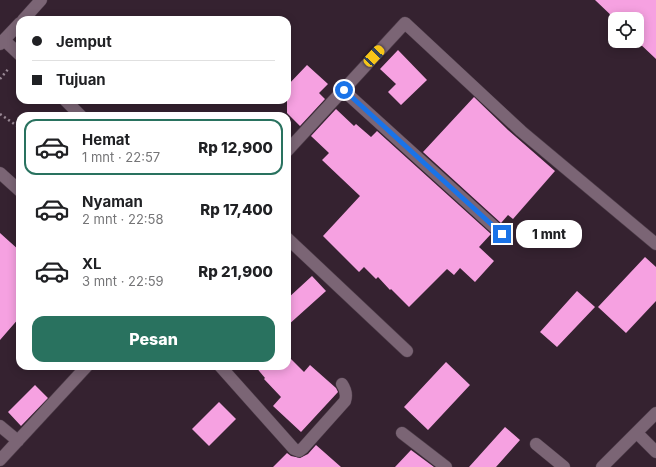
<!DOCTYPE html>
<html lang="id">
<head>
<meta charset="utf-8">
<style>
  body { margin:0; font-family:Inter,sans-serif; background:#f2f2f2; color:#202124; height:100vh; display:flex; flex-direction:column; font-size:15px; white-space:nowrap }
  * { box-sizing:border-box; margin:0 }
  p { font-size:13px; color:#757577 }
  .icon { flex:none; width:22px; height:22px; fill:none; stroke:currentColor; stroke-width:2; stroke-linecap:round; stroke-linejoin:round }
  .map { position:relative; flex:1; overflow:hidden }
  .panel { position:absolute; left:16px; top:112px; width:275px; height:258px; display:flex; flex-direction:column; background:#fff; border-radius:12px; box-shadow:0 2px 10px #0003 }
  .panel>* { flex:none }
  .top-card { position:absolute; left:16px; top:16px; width:275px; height:88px; border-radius:12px; box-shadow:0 2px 10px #0003; display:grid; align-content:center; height:88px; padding:0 16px; background:#fff }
  .fabs { position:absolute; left:608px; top:12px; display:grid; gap:8px }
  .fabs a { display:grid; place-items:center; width:36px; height:36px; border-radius:8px; background:#fff; box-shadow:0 2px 10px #0003; font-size:20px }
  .end { position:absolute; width:18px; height:18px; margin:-9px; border:5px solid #1a73e8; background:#fff; box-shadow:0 0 0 2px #fff }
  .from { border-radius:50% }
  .bubble { position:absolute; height:28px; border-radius:12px; background:#fff; box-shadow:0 2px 10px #0003; font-size:13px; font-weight:800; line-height:28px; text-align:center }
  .car { position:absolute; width:12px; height:24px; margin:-12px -6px; border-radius:5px; box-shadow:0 0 3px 1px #0007; background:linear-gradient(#f5c518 24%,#345 0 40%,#f5c518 0 76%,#345 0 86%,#f5c518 0) }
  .top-card b { display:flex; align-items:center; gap:14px; height:38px; font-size:15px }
  .top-card b+b { border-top:1px solid #e0e0e0 }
  .top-card i { width:10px; height:10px; background:#202124 }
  ul { padding:7px 0 0; list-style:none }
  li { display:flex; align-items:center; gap:12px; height:56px; margin:0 8px 6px; padding:0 8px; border:2px solid transparent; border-radius:12px }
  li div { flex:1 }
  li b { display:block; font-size:15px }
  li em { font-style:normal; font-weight:800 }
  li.current { border-color:#29725f }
  li>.icon { width:36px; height:36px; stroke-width:1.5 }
  .cta { display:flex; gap:8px; margin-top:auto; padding:8px 16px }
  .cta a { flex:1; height:46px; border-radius:12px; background:#29725f; color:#fff; font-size:16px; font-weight:800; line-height:46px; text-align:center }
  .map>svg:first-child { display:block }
  .building { fill:#f6a1e1 }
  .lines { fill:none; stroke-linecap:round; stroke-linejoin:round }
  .minor-casing { stroke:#4d3d49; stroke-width:13 }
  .path { stroke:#998995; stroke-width:2.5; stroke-dasharray:2 3; stroke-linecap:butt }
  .minor { stroke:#7b6575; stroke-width:12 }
  .route { stroke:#1a73e8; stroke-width:5 }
</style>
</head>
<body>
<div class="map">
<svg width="656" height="467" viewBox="0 0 656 467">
  <rect width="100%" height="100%" fill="#352230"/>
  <path class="building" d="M595,0h61v59l-19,-18v-22h-22z
    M398,50l29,30 -26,25 -13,-13 8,-8 -16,-15z
    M307,65l21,19 -9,9 6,6 -25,27 -13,-13v-27z
    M474,97l34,33 47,41 -42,48 -5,-4 -7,8 -78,-71z
    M336,109l18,17 2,-2 15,13 6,-6 114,103 -12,13 15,14 -19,21 -15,-14 -6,7 -7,-6 -38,38 -18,-18 -1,1 -12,-13 -2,2 -12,-12 -5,5 -36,-36 37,-40 -38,-36 7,-7 -18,-17z
    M0,233l20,18v66l-20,23z
    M645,257l11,10v34l-30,32 -28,-26z
    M312,276l14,15 -39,35v-27z
    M577,291l18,16 -38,40 -17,-15z
    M288,356l16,16 6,-7 26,23 2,4 -37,40 -28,-26 8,-9 -17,-18 1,-1 -10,-12h32z
    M446,362l24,23 -42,45 -24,-23z
    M35,385l13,13 -27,28 -13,-14z
    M219,402l17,17 -27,27 -17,-17z
    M505,427l15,13 -24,27h-27z
    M316,445l25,22h-68l14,-14 4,3 9,2 8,-4z
    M411,450l23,17h-39z"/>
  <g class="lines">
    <g class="minor-casing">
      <path id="minor" d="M23,20l18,-20
        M4,40l16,15
        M0,44l20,-21
        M343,90l159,144
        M65,100l16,16
        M287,151l118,-128 116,108 135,113
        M0,173l20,18
        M287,238l120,113
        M220,366l74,83 5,2 4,-3 42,-47c2,-6 1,-11 -3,-17
        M0,426l18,15
        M402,433l44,34
        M637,433l19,19
        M536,444l28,23
        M0,460l87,-94
        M602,467l54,-54"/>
    </g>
    <path class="path" d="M0,79l9,-11
      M0,114l20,14"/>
    <use href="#minor" class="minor"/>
  </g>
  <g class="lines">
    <path class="route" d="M344,90l158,144"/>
  </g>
</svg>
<div class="fabs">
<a><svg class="icon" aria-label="locate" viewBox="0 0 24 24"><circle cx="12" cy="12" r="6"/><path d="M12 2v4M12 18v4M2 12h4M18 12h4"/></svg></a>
</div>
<i class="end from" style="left:344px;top:90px"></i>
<i class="end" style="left:502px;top:234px"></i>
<div class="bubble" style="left:516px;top:220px;width:66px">1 mnt</div>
<i class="car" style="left:374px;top:56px;rotate:43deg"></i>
<div class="top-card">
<b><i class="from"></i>Jemput</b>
<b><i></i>Tujuan</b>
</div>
<section class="panel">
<ul>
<li class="current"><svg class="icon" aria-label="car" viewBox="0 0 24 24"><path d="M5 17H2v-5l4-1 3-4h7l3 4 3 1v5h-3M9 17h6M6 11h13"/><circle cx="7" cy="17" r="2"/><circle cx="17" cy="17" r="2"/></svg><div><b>Hemat</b><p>1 mnt · 22:57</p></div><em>Rp 12,900</em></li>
<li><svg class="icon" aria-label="car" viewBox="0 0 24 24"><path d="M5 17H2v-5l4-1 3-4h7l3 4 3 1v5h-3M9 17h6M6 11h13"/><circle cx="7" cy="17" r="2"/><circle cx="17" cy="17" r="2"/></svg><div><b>Nyaman</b><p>2 mnt · 22:58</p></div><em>Rp 17,400</em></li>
<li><svg class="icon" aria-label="car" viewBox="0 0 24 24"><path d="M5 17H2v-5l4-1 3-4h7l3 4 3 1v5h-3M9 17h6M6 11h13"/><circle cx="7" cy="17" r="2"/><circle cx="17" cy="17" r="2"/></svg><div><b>XL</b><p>3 mnt · 22:59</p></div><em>Rp 21,900</em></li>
</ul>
<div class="cta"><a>Pesan</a></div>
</section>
</div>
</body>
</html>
